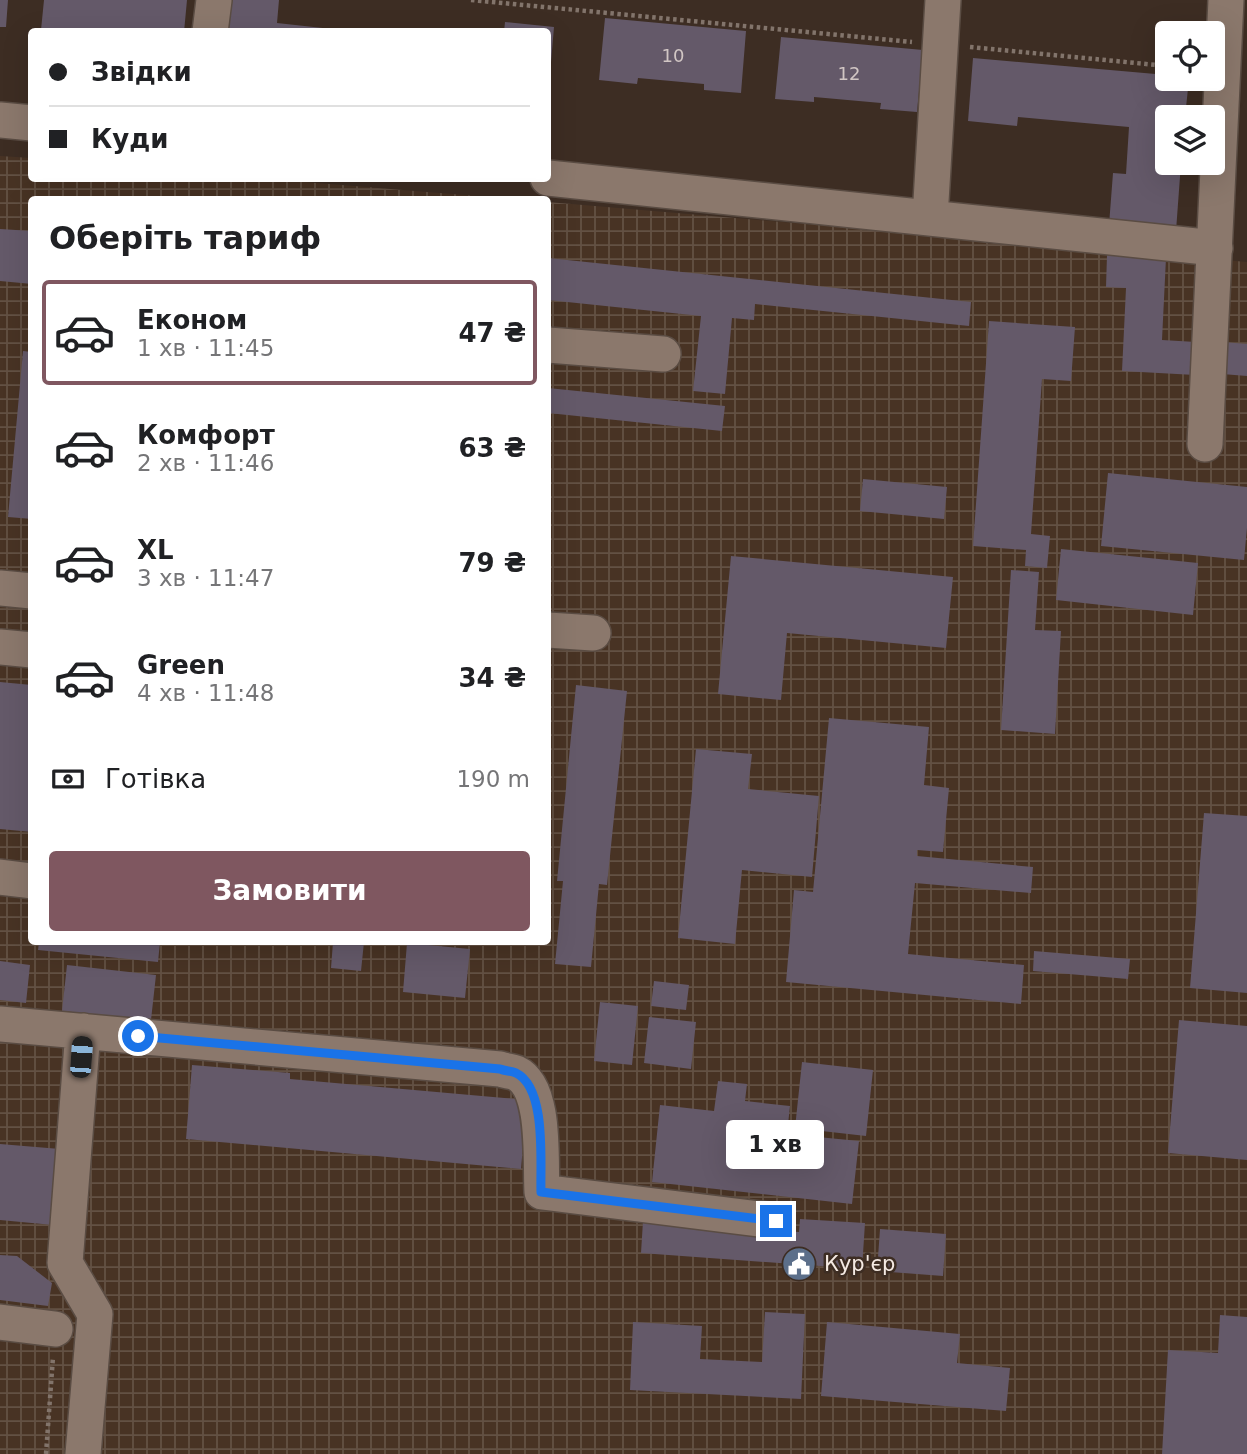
<!DOCTYPE html>
<html lang="uk">
<head>
<meta charset="utf-8">
<style>
  body { margin:0; font-family:"DejaVu Sans",sans-serif; background:#f2f2f2; color:#202124; height:100vh; display:flex; flex-direction:column; font-size:26px; white-space:nowrap }
  * { box-sizing:border-box; margin:0 }
  p { font-size:23px; color:#757577 }
  .icon { flex:none; width:38px; height:38px; fill:none; stroke:currentColor; stroke-width:2; stroke-linecap:round; stroke-linejoin:round }
  .map { position:relative; flex:1; overflow:hidden }
  .sheet { position:absolute; left:28px; top:196px; width:523px; height:749px; display:flex; flex-direction:column; background:#fff; border-radius:7px; box-shadow:0 7px 28px #0002 }
  .sheet>* { flex:none }
  .guide { position:absolute; left:28px; top:28px; width:523px; height:154px; border-radius:7px; box-shadow:0 7px 28px #0002; display:grid; align-content:center; height:154px; padding:0 21px; background:#fff }
  .fabs { position:absolute; left:1155px; top:21px; display:grid; gap:14px }
  .fabs a { display:grid; place-items:center; width:70px; height:70px; border-radius:7px; background:#fff; box-shadow:0 7px 28px #0002; font-size:35px }
  .end { position:absolute; width:32px; height:32px; margin:-16px; border:9px solid #1a73e8; background:#fff; box-shadow:0 0 0 4px #fff }
  .from { border-radius:50% }
  .bubble { position:absolute; height:49px; border-radius:7px; background:#fff; box-shadow:0 7px 28px #0002; font-size:23px; font-weight:600; line-height:49px; text-align:center }
  .car { position:absolute; width:21px; height:42px; margin:-21px -10px; border-radius:9px; box-shadow:0 0 5px 2px #0007; background:linear-gradient(#222 24%,#8ab4d8 0 40%,#222 0 76%,#8ab4d8 0 86%,#222 0) }
  .guide b { display:flex; align-items:center; gap:24px; height:66px; font-size:26px }
  .guide b+b { border-top:2px solid #e0e0e0 }
  .guide i { width:18px; height:18px; background:#202124 }
  ul { padding:0; list-style:none }
  li { display:flex; align-items:center; gap:21px; height:105px; margin:0 14px 10px; padding:0 7px; border:4px solid transparent; border-radius:7px }
  li div { flex:1 }
  li b { display:block; font-size:26px }
  li em { font-style:normal; font-weight:600 }
  li.active { border-color:#7f5760 }
  li>.icon { width:63px; height:63px; stroke-width:1.5 }
  h2 { padding:0 21px; font-size:32px; line-height:84px }
  .pay { display:flex; align-items:center; gap:18px; height:77px; padding:0 21px; font-size:26px }
  .pay p { margin-inline-start:auto }
  .cta { display:flex; gap:14px; margin-top:auto; padding:14px 21px }
  .cta a { flex:1; height:80px; border-radius:7px; background:#7f5760; color:#fff; font-size:28px; font-weight:600; line-height:80px; text-align:center }
  .map>svg:first-child { display:block }
  .industrial { fill:url(#industrial-grid) }
  .building { fill:#645969 }
  .lines { fill:none; stroke-linecap:round; stroke-linejoin:round }
  .minor-casing { stroke:#5a4c43; stroke-width:38 }
  .path { stroke:#82746b; stroke-width:4.5; stroke-dasharray:3.5 3.5; stroke-linecap:butt }
  .minor { stroke:#8b786c; stroke-width:35 }
  .route { stroke:#1a73e8; stroke-width:9 }
  .labels { text-anchor:middle; dominant-baseline:central; stroke-width:5; stroke-linejoin:round; paint-order:stroke }
  .number-label { font-size:18px; fill:#d1c6c4 }
  .poi-label { font-size:21px; fill:#f5eae3; stroke:#3d2d23; text-anchor:start }
</style>
</head>
<body>
<div class="map">
<svg width="1247" height="1454" viewBox="0 0 1247 1454">
  <defs>
    <pattern id="industrial-grid" width="8" height="8" patternUnits="userSpaceOnUse" patternTransform="scale(1.75)"><rect width="8" height="8" fill="#483324"/><path d="M0 4h8M4 0v8" fill="none" stroke="#635144"/></pattern>
  </defs>
  <rect width="100%" height="100%" fill="#3d2d23"/>
  <path class="industrial" d="M0,156l31,2 1,20 236,1 245,20 -481,1v742h516v-740l699,60v1192h-1247z"/>
  <path class="building" d="M0,0h8l-2,27h-6z
    M44,0h143l-3,32h-53l-51,-4v4l-39,-2z
    M231,0h48l-2,23 64,7v2h-113z
    M605,18l141,13 -5,62 -37,-3v-6l-66,-6 -1,6 -38,-4z
    M505,22l49,5 -4,47h-2v-42h-44z
    M781,37l142,13 -6,62 -37,-3 1,-6 -67,-6v5l-39,-3z
    M973,58l194,17v4h22l-4,38h-18v46h14l-5,68 -67,-6 4,-52 13,1 3,-47 -111,-10 -1,9 -49,-5z
    M0,229l32,2v53l-32,-3z
    M1107,255l59,3 -4,82 34,2 -1,33 -73,-4 4,-83 -20,-1z
    M548,258l423,44 -2,24 -214,-22 -1,16 -22,-2 -7,76 -32,-3 8,-75 -153,-16z
    M989,321l86,6 -4,54 -29,-2 -11,155 19,2 -3,32 -22,-2 1,-16 -53,-4z
    M1223,342l24,2v32l-25,-2z
    M23,351l9,1v167l-24,-2z
    M548,388l177,18 -3,25 -174,-18z
    M1108,473l139,14v41l-3,32 -143,-14z
    M863,479l84,8 -3,32 -84,-8z
    M1061,549l137,14 -5,52 -137,-15z
    M731,556l222,21 -7,71 -159,-15 -6,67 -63,-6z
    M1011,570l28,2 -4,58 26,1 -6,103 -54,-4z
    M0,682l32,3v147l-32,-3z
    M576,685l51,6 -20,194 -8,-1 -8,83 -36,-3 8,-83h-6z
    M829,718l100,9 -5,58 25,3 -6,64 -26,-2v6l116,11 -2,26 -116,-10 -7,71 116,11 -3,39 -235,-22 8,-92 19,2z
    M696,749l56,5 -4,35 71,7 -7,81 -70,-7 -7,74 -57,-6z
    M1204,813l43,3v177l-57,-5z
    M39,942h121l-2,20 -120,-12z
    M333,942h31l-3,29 -30,-3z
    M407,943l63,6 -5,49 -62,-6z
    M1034,951l96,8 -2,20 -95,-8z
    M0,961l30,4 -4,38 -26,-3z
    M67,965l89,10 -5,45 -89,-9z
    M654,981l35,4 -3,25 -35,-4z
    M600,1002l38,4 -6,59 -38,-4z
    M649,1017l47,5 -5,47 -47,-6z
    M1179,1020l68,6v134l-79,-7z
    M802,1062l71,8 -7,66 -71,-8z
    M192,1065l98,8v6l237,21 -6,69 -335,-30z
    M718,1081l29,3 -2,17 45,5 -3,28 72,7 -7,63 -200,-22 8,-77 54,6z
    M0,1144l60,5 -7,76 -53,-5z
    M800,1219l65,4 -3,46 -221,-16 2,-32 156,11z
    M880,1229l66,5 -3,42 -66,-5z
    M0,1255l17,1 35,27 -4,23 -48,-6z
    M765,1312l40,2 -4,85 -171,-9 3,-68 69,4 -2,33 62,3z
    M1220,1315l27,2v137h-85l6,-104 50,3z
    M827,1322l133,12 -3,29 53,5 -4,43 -185,-15z"/>
  <g class="lines">
    <g class="minor-casing">
      <path id="minor" d="M210,32l4,-32
        M0,120l32,3
        M548,178l667,70
        M930,218l13,-218
        M548,345l115,9
        M1205,444l21,-444
        M0,588l32,3
        M548,630l45,3
        M0,647l32,3
        M0,877l32,4
        M0,1024l500,45c5,2 11,2 16,4 31,15 24,90 26,119l234,29
        M0,1322l55,7
        M83,1454l12,-140 -30,-51 18,-232"/>
    </g>
    <path class="path" d="M471,0l441,42
      M970,47l197,19
      M46,1454l7,-97"/>
    <use href="#minor" class="minor"/>
  </g>
  <g class="lines">
    <path class="route" d="M138,1036l362,33c5,2 11,2 16,4 31,15 24,90 25,119l235,29"/>
  </g>
  <defs>
    <g id="civic-disc" transform="scale(1.75)"><circle r="9.5" fill="#5c6f8a" stroke="#3d2d23"/><path d="M-.6-6.5H3V-4.5H.6V-3L4-1V1h2V6H-6V1h2V-1L-.6-3ZM-1.2 2.5V6h2.4V2.5Z" fill="#fff"/></g>
  </defs>
  <g fill-rule="evenodd">
    <use href="#civic-disc" x="799" y="1264"/>
  </g>
  <g class="labels">
    <g class="number-label">
      <text x="673" y="55">10</text>
      <text x="849" y="73">12</text>
    </g>
    <g class="poi-label">
      <text x="824" y="1264">Кур'єр</text>
    </g>
  </g>
</svg>
<div class="fabs">
<a><svg class="icon" aria-label="locate" viewBox="0 0 24 24"><circle cx="12" cy="12" r="6"/><path d="M12 2v4M12 18v4M2 12h4M18 12h4"/></svg></a>
<a><svg class="icon" aria-label="layers" viewBox="0 0 24 24"><path d="M12 4l9 5-9 5-9-5zM3 14l9 5 9-5"/></svg></a>
</div>
<i class="end from" style="left:138px;top:1036px"></i>
<i class="end" style="left:776px;top:1221px"></i>
<div class="bubble" style="left:726px;top:1120px;width:98px">1 хв</div>
<i class="car" style="left:81px;top:1057px;rotate:4deg"></i>
<div class="guide">
<b><i class="from"></i>Звідки</b>
<b><i></i>Куди</b>
</div>
<section class="sheet">
<h2>Оберіть тариф</h2>
<ul>
<li class="active"><svg class="icon" aria-label="car" viewBox="0 0 24 24"><path d="M5 17H2v-5l4-1 3-4h7l3 4 3 1v5h-3M9 17h6M6 11h13"/><circle cx="7" cy="17" r="2"/><circle cx="17" cy="17" r="2"/></svg><div><b>Економ</b><p>1 хв · 11:45</p></div><em>47 ₴</em></li>
<li><svg class="icon" aria-label="car" viewBox="0 0 24 24"><path d="M5 17H2v-5l4-1 3-4h7l3 4 3 1v5h-3M9 17h6M6 11h13"/><circle cx="7" cy="17" r="2"/><circle cx="17" cy="17" r="2"/></svg><div><b>Комфорт</b><p>2 хв · 11:46</p></div><em>63 ₴</em></li>
<li><svg class="icon" aria-label="car" viewBox="0 0 24 24"><path d="M5 17H2v-5l4-1 3-4h7l3 4 3 1v5h-3M9 17h6M6 11h13"/><circle cx="7" cy="17" r="2"/><circle cx="17" cy="17" r="2"/></svg><div><b>XL</b><p>3 хв · 11:47</p></div><em>79 ₴</em></li>
<li><svg class="icon" aria-label="car" viewBox="0 0 24 24"><path d="M5 17H2v-5l4-1 3-4h7l3 4 3 1v5h-3M9 17h6M6 11h13"/><circle cx="7" cy="17" r="2"/><circle cx="17" cy="17" r="2"/></svg><div><b>Green</b><p>4 хв · 11:48</p></div><em>34 ₴</em></li>
</ul>
<div class="pay"><svg class="icon" aria-label="cash" viewBox="0 0 24 24"><path d="M3 7h18v10H3z"/><circle cx="12" cy="12" r="2"/></svg>Готівка<p>190 m</p></div>
<div class="cta"><a>Замовити</a></div>
</section>
</div>
</body>
</html>
